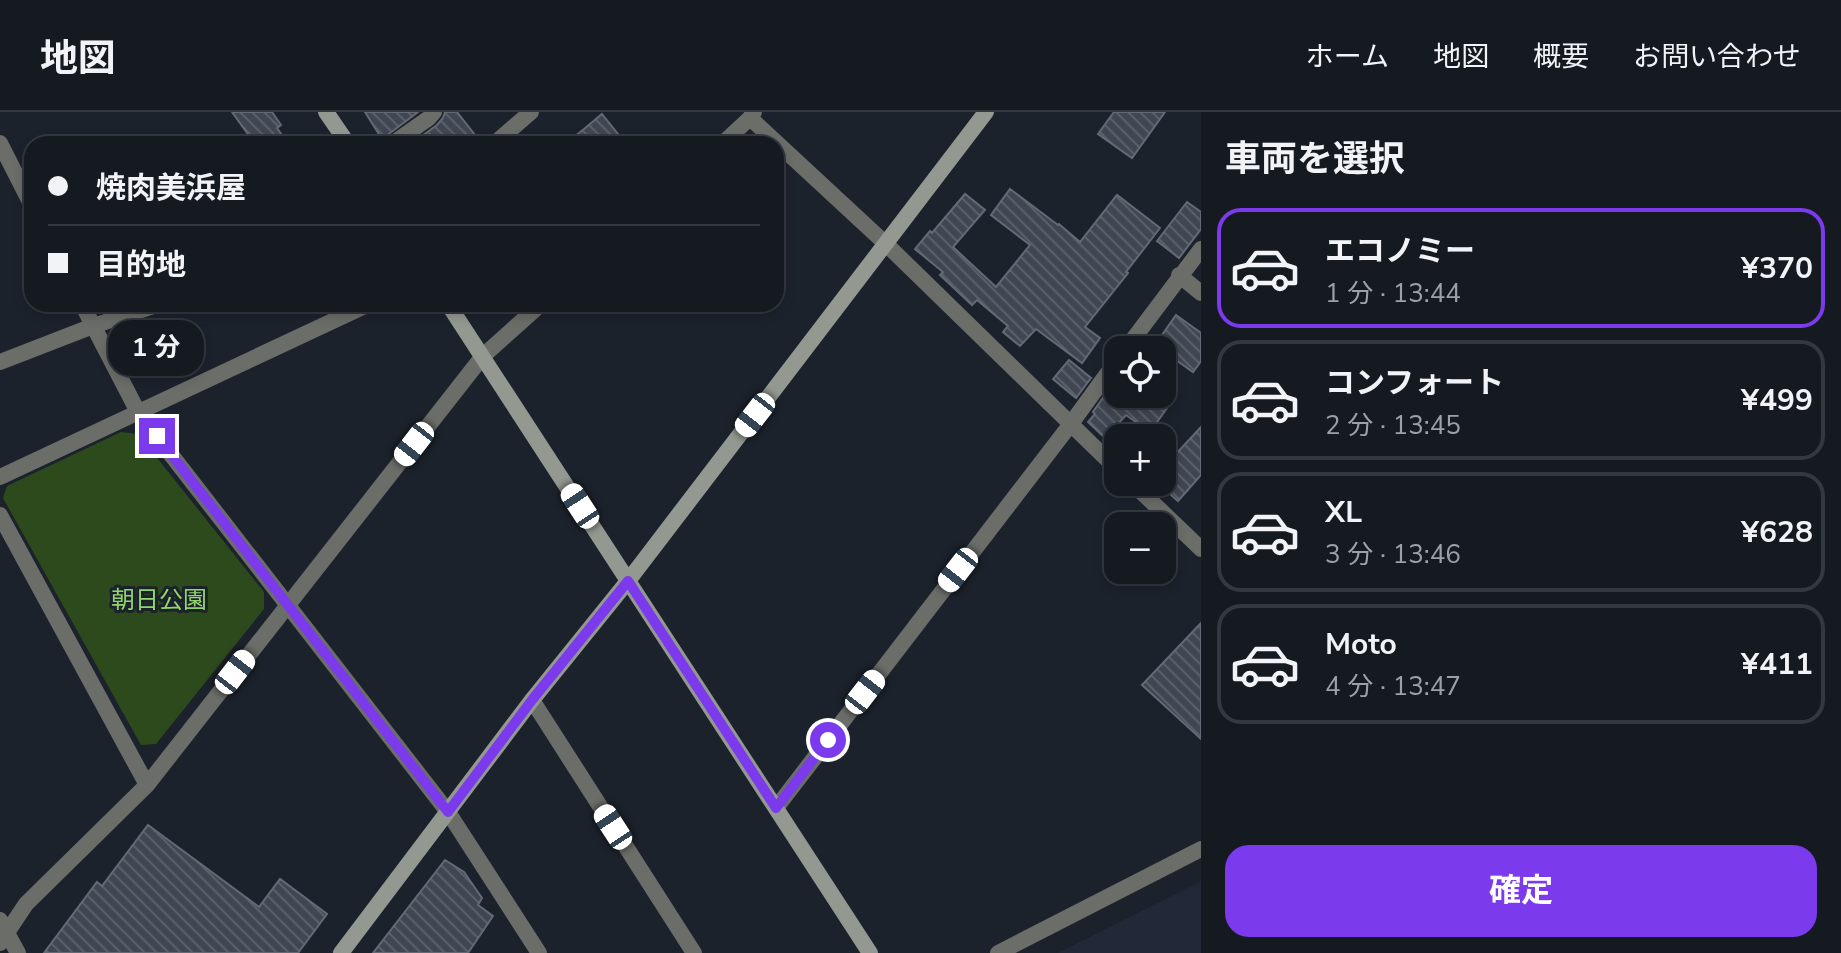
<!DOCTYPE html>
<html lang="ja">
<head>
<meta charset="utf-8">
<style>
  body { margin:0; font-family:"Nunito Sans","Noto Sans JP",sans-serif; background:#1e232a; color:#f1f3f6; height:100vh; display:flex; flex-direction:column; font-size:30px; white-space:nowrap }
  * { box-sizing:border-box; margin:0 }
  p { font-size:26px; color:#9da1a5 }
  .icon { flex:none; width:44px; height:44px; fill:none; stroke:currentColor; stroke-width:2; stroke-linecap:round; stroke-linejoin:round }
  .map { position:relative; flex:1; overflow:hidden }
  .drawer { display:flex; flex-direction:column; background:#151a21; width:640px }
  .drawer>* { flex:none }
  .guide { position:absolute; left:24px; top:24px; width:760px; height:176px; border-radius:24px; box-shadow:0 4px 12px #0003,0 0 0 2px #34383f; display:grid; align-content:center; height:176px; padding:0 24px; background:#151a21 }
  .fabs { position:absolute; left:1104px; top:224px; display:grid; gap:16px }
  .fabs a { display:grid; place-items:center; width:72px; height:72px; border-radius:16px; background:#151a21; box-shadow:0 4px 12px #0003,0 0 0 2px #34383f; font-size:40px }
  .end { position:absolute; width:36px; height:36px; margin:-18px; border:10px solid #7c3aed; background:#fff; box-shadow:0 0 0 4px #fff }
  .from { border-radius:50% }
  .bubble { position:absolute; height:56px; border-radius:24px; background:#151a21; box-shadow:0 4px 12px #0003,0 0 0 2px #34383f; font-size:26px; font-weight:700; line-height:56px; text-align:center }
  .car { position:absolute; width:24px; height:48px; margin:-24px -12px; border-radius:10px; box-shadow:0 0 6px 2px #0007; background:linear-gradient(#fff 24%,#345 0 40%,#fff 0 76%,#345 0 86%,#fff 0) }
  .guide b { display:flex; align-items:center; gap:28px; height:76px; font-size:30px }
  .guide b+b { border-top:2px solid #34383f }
  .guide i { width:20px; height:20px; background:#f1f3f6 }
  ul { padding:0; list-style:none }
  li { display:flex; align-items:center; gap:24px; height:120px; margin:0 16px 12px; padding:0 8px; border:4px solid #34383f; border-radius:24px }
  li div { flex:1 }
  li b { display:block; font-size:30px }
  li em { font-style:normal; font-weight:700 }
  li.active { border-color:#7c3aed }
  li>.icon { width:72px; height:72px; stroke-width:1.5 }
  h2 { padding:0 24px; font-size:36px; line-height:96px }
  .button { display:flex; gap:16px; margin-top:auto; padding:16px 24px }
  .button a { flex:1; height:92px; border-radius:24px; background:#7c3aed; color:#fff; font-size:32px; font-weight:700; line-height:92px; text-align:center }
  header { display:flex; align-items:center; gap:48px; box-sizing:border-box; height:112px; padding:0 40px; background:#151a21; border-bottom:2px solid #34383f }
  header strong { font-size:38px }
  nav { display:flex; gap:44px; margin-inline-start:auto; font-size:28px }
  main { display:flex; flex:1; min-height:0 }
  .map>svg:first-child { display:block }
  .built { fill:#212939 }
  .park { fill:#2d4a1d }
  .building { fill:url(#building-back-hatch); stroke:#636a76; stroke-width:2 }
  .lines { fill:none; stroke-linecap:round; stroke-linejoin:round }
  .street { stroke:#6a6d68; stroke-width:16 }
  .secondary { stroke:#939990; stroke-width:16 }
  .route { stroke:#7c3aed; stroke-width:10 }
  .labels { text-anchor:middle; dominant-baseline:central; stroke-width:6; stroke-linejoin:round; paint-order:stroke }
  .park-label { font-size:24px; fill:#91d66a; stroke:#1c222c }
</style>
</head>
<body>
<header>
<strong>地図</strong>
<nav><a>ホーム</a><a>地図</a><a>概要</a><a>お問い合わせ</a></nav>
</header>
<main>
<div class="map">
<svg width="1201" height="841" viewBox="0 0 1201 841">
  <defs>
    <pattern id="building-back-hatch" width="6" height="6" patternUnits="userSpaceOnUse" patternTransform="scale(2)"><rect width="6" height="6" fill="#404652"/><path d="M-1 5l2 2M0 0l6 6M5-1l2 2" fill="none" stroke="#5a606a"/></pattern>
  </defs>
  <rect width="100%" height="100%" fill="#1c222c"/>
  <path class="built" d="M1201,769v72h-143z"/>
  <path class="park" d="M121,320l17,2 126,158v17l-108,135 -15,1 -138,-247 4,-12z"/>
  <path class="building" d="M232,0h40l9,13 -4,3 11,16h-33z
    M365,0h53l-36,27z
    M445,0h12l25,32h-71l26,-19 6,-7z
    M1114,0h51l-33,46 -34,-24z
    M602,2l24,30h-61l19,-15z
    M1010,77l48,36 1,-1 21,18 37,-47 43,33 -34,44 2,1 -43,54 15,11 -18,25 -46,-34 -16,17 -17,-14 5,-6 -31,-26 -5,5 -32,-30 3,-3 -28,-23 15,-18 2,2 33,-39 20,16 -32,37 43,40 34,-42 -39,-30z
    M1187,90l14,10v17l-22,29 -22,-17z
    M1176,203l25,18v28l-8,11 -38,-27z
    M1069,248l22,18 -15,20 -23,-19z
    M1107,280l3,2h38l19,14 -17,24 -24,-17 -21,23 -17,-16 7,-8 -2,-2z
    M1201,315v48l-23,26 -16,-14v-18z
    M1201,511v116l-59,-54z
    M148,713l111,82 21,-28 47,35 -29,39h-254l53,-71 5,4z
    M445,748l19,12 18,26 -4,7 15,11 -25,37h-95z"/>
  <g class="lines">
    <path class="street" d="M750,6l136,126 232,226
      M0,31l32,63
      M392,32l37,-26 5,-6
      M494,32l37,-32
      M722,32l28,-26 4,-6
      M1179,163l22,18
      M82,192l56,108 310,400 91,141
      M1125,238l76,-101
      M0,250l93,-36 67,-22
      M0,365l369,-173
      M1131,370l70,67
      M0,403l147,270
      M532,588l162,253
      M776,696l294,-383 48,-66
      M0,808l18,33
      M0,831l26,-39 121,-119 336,-429 58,-52
      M998,841l203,-104"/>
    <path class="secondary" d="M326,0l22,32
      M448,192l422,649
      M341,841l191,-253 96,-119 358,-469"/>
  </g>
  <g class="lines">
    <path class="route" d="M157,324l291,376 84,-112 96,-119 148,227 52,-68"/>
  </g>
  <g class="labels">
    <g class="park-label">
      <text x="159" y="488">朝日公園</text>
    </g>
  </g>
</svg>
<div class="fabs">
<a><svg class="icon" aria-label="locate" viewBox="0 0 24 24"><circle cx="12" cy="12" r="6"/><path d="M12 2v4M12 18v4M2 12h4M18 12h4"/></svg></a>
<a>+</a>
<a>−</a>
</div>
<i class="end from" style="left:828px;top:628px"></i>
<i class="end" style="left:157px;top:324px"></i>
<div class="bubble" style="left:108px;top:208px;width:96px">1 分</div>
<i class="car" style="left:755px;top:303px;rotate:218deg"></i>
<i class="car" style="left:414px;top:332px;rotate:218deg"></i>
<i class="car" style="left:580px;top:394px;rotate:327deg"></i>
<i class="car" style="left:958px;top:458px;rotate:218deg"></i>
<i class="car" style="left:235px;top:560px;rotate:38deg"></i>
<i class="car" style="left:865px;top:580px;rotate:38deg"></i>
<i class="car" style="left:613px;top:715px;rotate:327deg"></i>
<div class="guide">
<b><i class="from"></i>焼肉美浜屋</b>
<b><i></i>目的地</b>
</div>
</div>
<section class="drawer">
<h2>車両を選択</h2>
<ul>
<li class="active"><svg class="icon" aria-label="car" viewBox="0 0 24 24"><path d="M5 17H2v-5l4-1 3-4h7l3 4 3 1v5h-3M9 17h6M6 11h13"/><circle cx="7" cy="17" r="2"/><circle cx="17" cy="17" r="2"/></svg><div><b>エコノミー</b><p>1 分 · 13:44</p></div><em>¥370</em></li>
<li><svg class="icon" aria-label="car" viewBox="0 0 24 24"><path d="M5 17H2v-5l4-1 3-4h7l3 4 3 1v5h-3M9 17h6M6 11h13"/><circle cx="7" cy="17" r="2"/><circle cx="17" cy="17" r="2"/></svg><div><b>コンフォート</b><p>2 分 · 13:45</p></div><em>¥499</em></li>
<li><svg class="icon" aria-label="car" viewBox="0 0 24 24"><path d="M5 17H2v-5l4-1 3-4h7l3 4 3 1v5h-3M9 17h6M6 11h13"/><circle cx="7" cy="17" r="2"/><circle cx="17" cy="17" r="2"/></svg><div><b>XL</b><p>3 分 · 13:46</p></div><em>¥628</em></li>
<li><svg class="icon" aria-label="car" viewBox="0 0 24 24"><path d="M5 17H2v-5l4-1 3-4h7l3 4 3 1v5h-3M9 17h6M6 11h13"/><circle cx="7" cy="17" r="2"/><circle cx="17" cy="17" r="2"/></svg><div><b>Moto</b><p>4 分 · 13:47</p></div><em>¥411</em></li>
</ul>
<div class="button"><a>確定</a></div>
</section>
</main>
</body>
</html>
